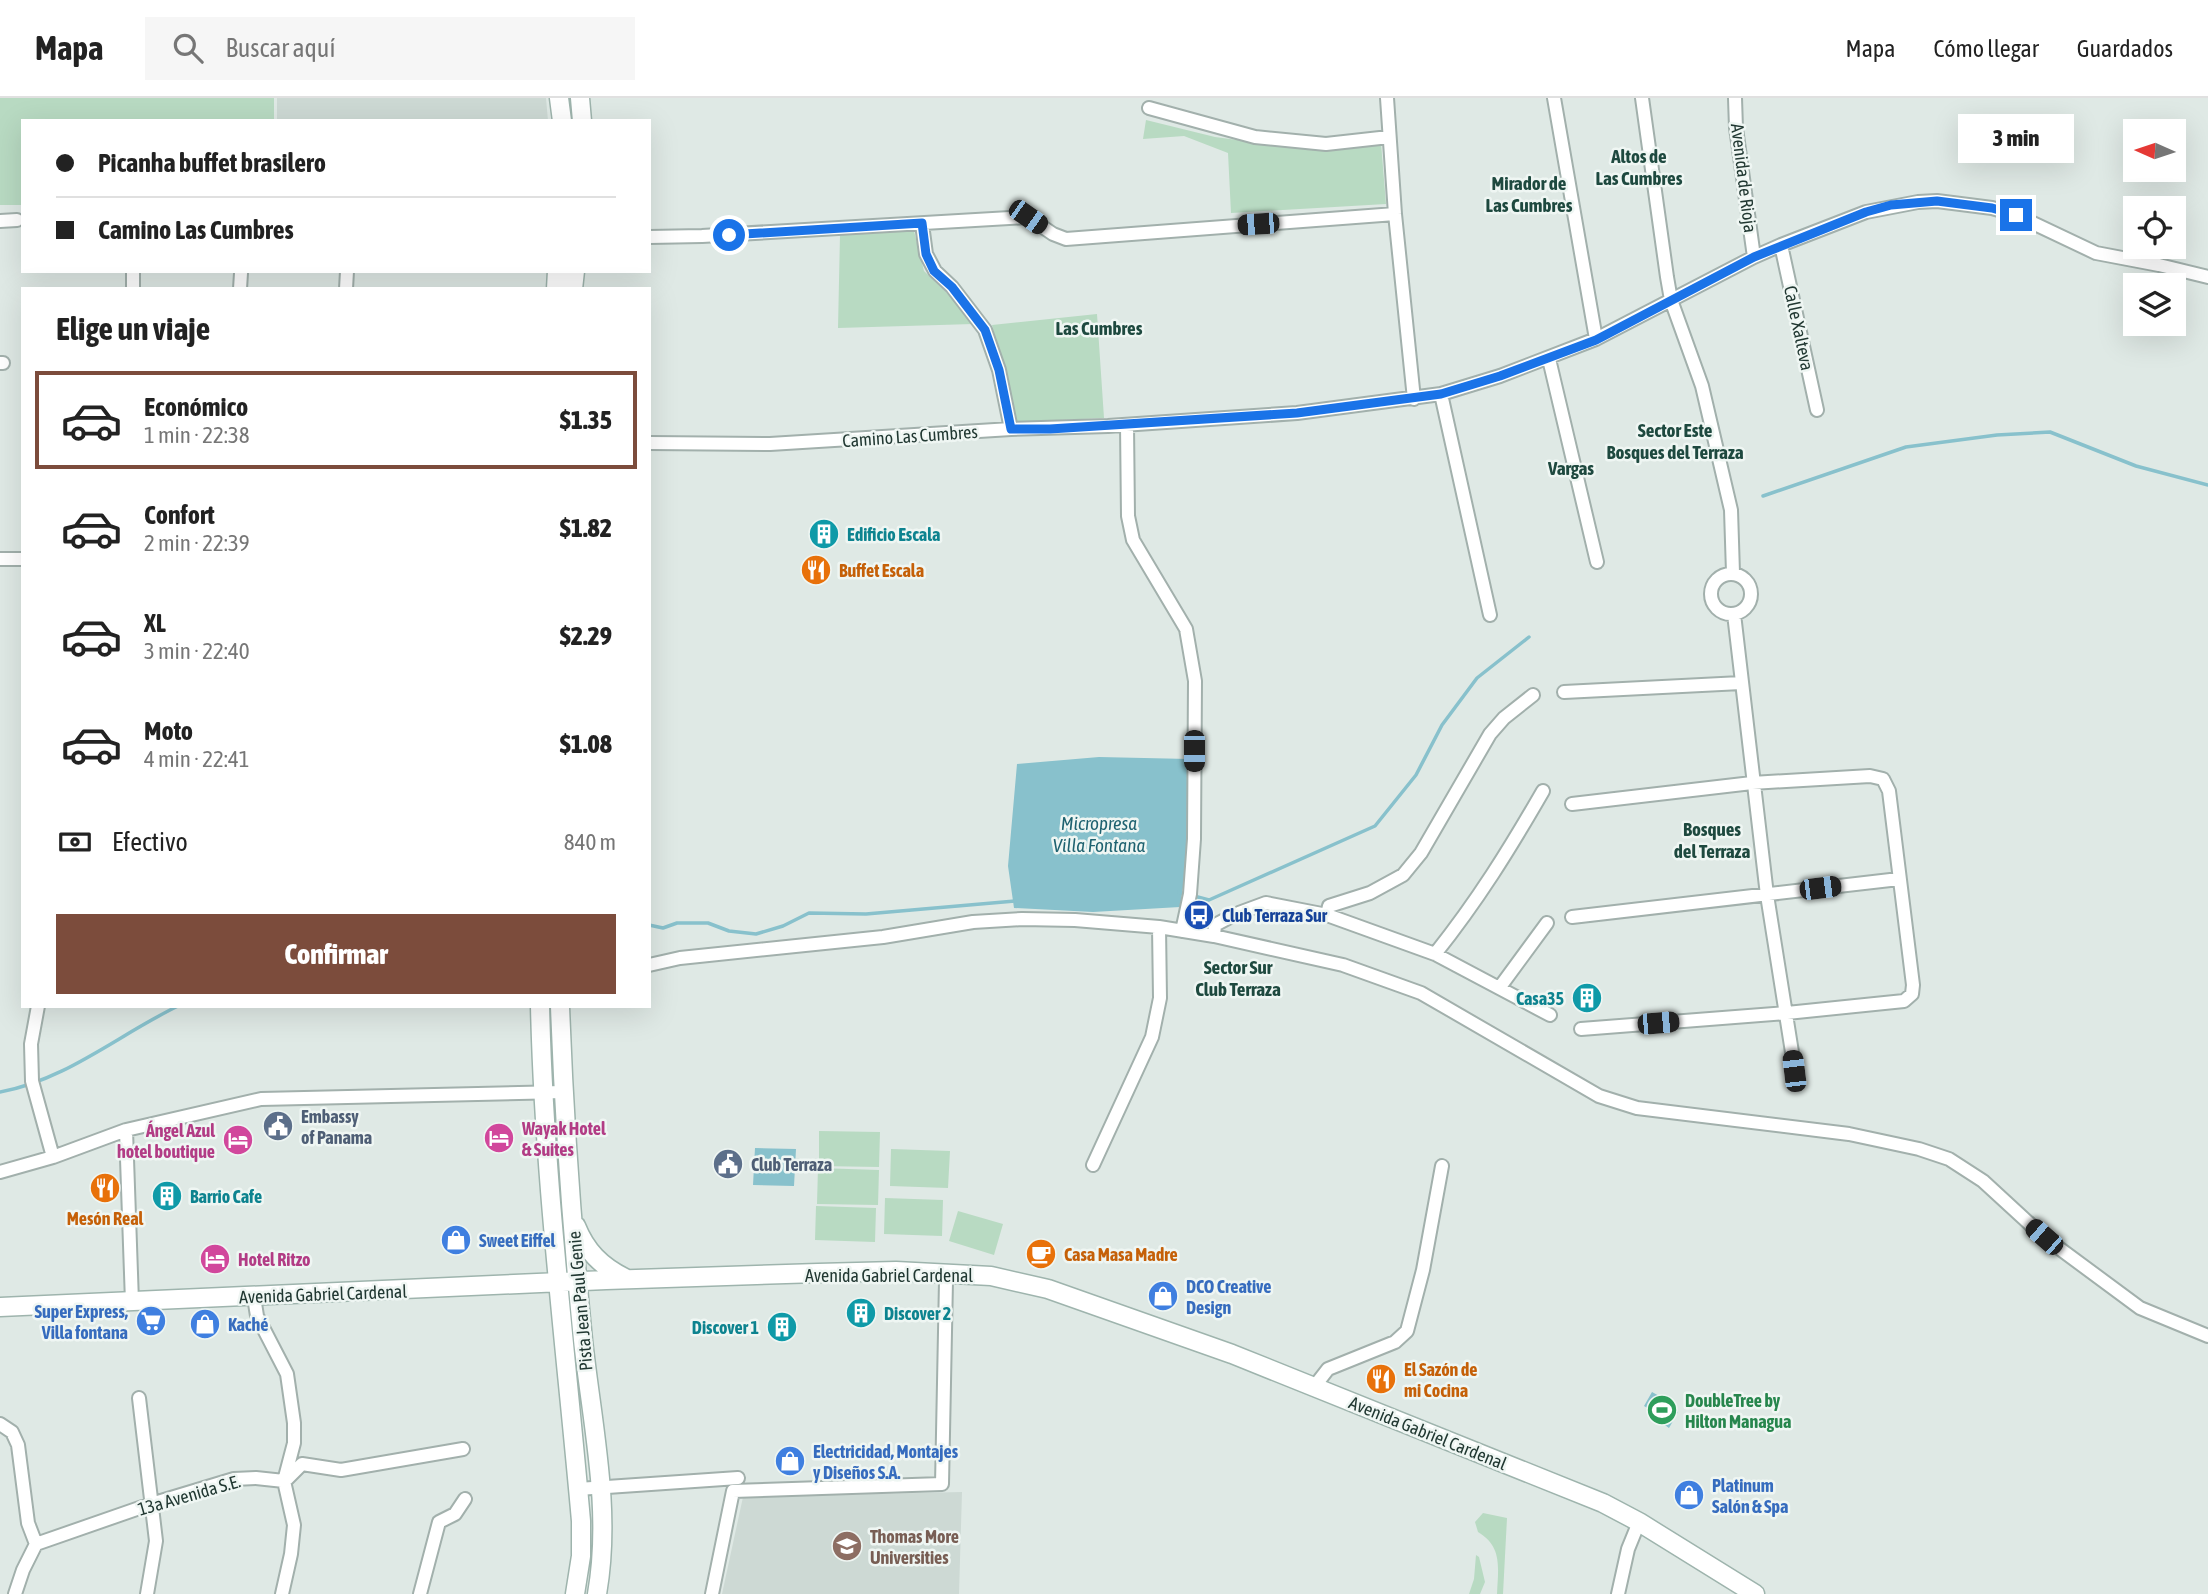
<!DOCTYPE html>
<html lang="es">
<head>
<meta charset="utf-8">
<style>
  body { margin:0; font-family:"Asap Condensed",sans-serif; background:#f6f6f6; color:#222; height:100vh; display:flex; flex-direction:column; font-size:26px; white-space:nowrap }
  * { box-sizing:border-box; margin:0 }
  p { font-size:23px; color:#767676 }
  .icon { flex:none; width:38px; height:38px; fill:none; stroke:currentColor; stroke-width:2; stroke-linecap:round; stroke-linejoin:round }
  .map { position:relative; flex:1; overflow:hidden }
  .side { position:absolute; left:21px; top:189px; width:630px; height:721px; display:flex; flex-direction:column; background:#fff; border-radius:0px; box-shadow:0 7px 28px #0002 }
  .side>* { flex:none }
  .hud { position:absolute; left:21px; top:21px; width:630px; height:154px; border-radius:0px; box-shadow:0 7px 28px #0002; display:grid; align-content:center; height:154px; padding:0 35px; background:#fff }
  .needle { width:46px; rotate:273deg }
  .controls { position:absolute; left:2123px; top:21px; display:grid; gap:14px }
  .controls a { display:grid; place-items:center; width:63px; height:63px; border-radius:0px; background:#fff; box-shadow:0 7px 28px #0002; font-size:35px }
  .end { position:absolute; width:32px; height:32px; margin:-16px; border:9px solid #1a73e8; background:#fff; box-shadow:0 0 0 4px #fff }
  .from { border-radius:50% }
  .bubble { position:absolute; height:49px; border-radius:0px; background:#fff; box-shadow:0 7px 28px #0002; font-size:23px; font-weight:800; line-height:49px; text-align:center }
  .car { position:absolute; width:21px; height:42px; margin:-21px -10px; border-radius:9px; box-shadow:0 0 5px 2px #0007; background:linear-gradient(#222 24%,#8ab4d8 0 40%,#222 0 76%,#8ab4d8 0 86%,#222 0) }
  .hud b { display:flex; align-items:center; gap:24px; height:66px; font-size:26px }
  .hud b+b { border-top:2px solid #e0e0e0 }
  .hud i { width:18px; height:18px; background:#222 }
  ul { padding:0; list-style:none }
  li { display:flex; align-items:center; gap:21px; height:98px; margin:0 14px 10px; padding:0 21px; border:4px solid transparent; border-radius:0px }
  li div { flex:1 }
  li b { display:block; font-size:26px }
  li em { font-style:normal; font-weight:800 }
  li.selected { border-color:#7c4c3c }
  li>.icon { width:63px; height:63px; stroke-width:1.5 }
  h2 { padding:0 35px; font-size:32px; line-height:84px }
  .pay { display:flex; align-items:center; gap:18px; height:77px; padding:0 35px; font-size:26px }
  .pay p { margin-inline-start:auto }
  .action { display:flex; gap:14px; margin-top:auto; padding:14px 35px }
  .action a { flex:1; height:80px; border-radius:0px; background:#7c4c3c; color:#fff; font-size:28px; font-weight:800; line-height:80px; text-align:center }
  header { display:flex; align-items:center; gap:42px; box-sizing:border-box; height:98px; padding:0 35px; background:#fff; border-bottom:2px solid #e0e0e0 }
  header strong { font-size:33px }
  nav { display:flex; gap:38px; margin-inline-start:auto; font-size:24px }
  .search { width:490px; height:63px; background:#f6f6f6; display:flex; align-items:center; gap:18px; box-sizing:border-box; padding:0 24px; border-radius:0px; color:#767676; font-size:26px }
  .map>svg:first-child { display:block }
  .built { fill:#cdd9d4 }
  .green { fill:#b8dac2 }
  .water { fill:#88c1cc }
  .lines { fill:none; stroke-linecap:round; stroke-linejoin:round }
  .stream { stroke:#88c1cc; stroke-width:3.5 }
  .street-casing { stroke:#a2b0ac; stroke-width:16 }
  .secondary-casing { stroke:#9eb4ad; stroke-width:21 }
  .street { stroke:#fff; stroke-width:12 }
  .secondary { stroke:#fff; stroke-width:18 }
  .route { stroke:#1a73e8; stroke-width:9 }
  .labels { text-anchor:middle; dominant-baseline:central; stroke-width:5; stroke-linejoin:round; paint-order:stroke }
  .street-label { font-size:18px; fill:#213832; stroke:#eff6f3 }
  .culture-label { font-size:18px; font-weight:bold; fill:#0d838f; stroke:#eff6f3; text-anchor:start }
  .food-label { font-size:18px; font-weight:bold; fill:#c56008; stroke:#eff6f3; text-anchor:start }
  .transit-label { font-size:18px; font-weight:bold; fill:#164399; stroke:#eff6f3; text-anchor:start }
  .service-label { font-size:18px; font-weight:bold; fill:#4e5e75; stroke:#eff6f3; text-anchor:start }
  .hotel-label { font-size:18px; font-weight:bold; fill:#b23c85; stroke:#eff6f3; text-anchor:start }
  .shop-label { font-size:18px; font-weight:bold; fill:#366cbe; stroke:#eff6f3; text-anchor:start }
  .leisure-label { font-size:18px; font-weight:bold; fill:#27864d; stroke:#eff6f3; text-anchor:start }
  .education-label { font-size:18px; font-weight:bold; fill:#785e54; stroke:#eff6f3; text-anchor:start }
  .neighbourhood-label { font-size:19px; font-weight:bold; fill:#1e493f; stroke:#eff6f3 }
  .water-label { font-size:19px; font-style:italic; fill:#1e6270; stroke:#eff6f3 }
</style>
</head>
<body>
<header>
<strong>Mapa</strong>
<div class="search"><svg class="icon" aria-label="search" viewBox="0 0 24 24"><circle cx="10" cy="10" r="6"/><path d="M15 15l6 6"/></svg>Buscar aquí</div>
<nav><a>Mapa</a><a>Cómo llegar</a><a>Guardados</a></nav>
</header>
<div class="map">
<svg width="2208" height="1496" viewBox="0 0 2208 1496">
  <rect width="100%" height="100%" fill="#dfe9e5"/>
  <path class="built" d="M277,0h269l2,23h-271z
    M962,1394l-3,102h-237l21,-97z"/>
  <path class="green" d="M0,0h274v23h-251v84h-23z
    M1146,22l69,17 69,9 97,-3 5,61 -155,9 -3,-60 -44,-17 -41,3z
    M914,133l10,40 30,29 19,24 -135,4 2,-93z
    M1097,216l7,104 -89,4 -23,-97z
    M819,1033l61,1 -1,35 -60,-1z
    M891,1051l59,2 -2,37 -58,-2z
    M818,1070l61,2 -1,35 -61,-1z
    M885,1100l58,2 -1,36 -58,-2z
    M816,1108l60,2 -1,34 -60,-2z
    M958,1113l45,13 -9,31 -45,-14z
    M1483,1415l24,5 -4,76h-6c1,-26 6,-47 -19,-62l-3,-10z
    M1476,1457l3,2 6,25 -5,12h-11l5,-15z"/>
  <path class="water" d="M1099,659l90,2c-1,49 0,100 -9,148l-87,5 -79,-4 -6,-42 9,-102z
    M755,1050l41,1 -2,37 -41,-1z
    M1652,1294l18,10 -2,4 10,6 -9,16 -17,-12 2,-4 -10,-6z"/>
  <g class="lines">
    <path class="stream" d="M1763,398l143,-49 91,-12 53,-3 86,34 72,19
      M1179,794l30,8 166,-74 41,-51 26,-50 35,-47 52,-41
      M649,827l14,3 14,-5h31l21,8 27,3 27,-8 26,-13 57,1 149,-13
      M0,994c66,-12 118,-57 178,-86"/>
    <g class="street-casing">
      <path id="street" d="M1387,0l8,116 19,185
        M1554,0l42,241
        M1642,0l25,179 4,23 31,86 29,124 2,63
        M1735,0l1,30 18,129
        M1149,10l106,29 71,7 63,-7
        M0,123l17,-1
        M922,126l4,30 9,17 17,16 33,43 14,40 12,59
        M649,139l53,-1 326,-19 25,17 13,5 329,-25
        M1781,147l36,165
        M133,191v-18
        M240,191l1,-16
        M346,191l1,-18
        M1549,261l48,203
        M0,265h3
        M1441,296l49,221
        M1127,327l1,91 5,24 53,89 9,52 -1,158 -4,55 -8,37
        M649,345l121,1 241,-15 97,-3 189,-13 144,-19 59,-18 96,-37 158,-82 27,-12 85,-33 52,-10 19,-1 55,7 24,7 80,38 63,12 49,12
        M0,461h23
        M1711 496a20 20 0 1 1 40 0a20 20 0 1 1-40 0Z
        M1734,516l33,281 28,176
        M1564,594l177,-9
        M1572,706l180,-21 118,-7 13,3 6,12 24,194 -1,9 -8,7 -117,12 -206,16
        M1239,815l27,-10 61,12 2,-9 41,-13 33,-18 18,-22 69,-119 14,-16 29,-23
        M1327,817l108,39 115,61
        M1572,819l327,-38
        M1214,838l1,-11 17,-9
        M1435,856c43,-54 74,-104 108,-163
        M649,867l31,-7 203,-21 90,-15 49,-3 53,1 84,7 55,9 129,29 78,28 178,103 38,12 212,26 70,15 30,10 34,22 61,56 96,71 68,28
        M1500,889l47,-64
        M38,908l-7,38 1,37 21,76
        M126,1032l6,172
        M1093,1067l59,-128 8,-39 -1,-71
        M0,1074l53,-15 73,-27 135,-31 302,-7
        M254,1199l3,19 30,58 7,49v20l-10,38 10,44 -3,29 -9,40
        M1314,1289l14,-18 67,-27 12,-11 16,-61 19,-104
        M139,1300l17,143 -9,53
        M0,1326l12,8 6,13 10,78 8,21 -13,26 -8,24
        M287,1381l15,-15 39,6 122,-21
        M578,1391l160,-11
        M36,1446l115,-40 83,-25 22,-1 28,3
        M420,1496l19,-72 16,-8 10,-15
        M712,1496l21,-103 209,-7 4,-203 -2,-8
        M1618,1496l10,-45 11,-27"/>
    </g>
    <g class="secondary-casing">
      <path id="secondary" d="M559,0l3,23
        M580,0l2,23
        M556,191l1,-18
        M573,191l2,-18
        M540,908c4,173 26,344 41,515v35l-6,38
        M560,908c4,112 12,223 23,334 9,84 29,170 14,254
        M576,1128c10,25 25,40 49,52
        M0,1209l606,-27 212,-7 78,-2 95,5 57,13 184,65 371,149 36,19 116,72"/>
    </g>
    <use href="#street" class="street"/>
    <use href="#secondary" class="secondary"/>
  </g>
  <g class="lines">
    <path class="route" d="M729,137l193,-12 4,31 8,17 18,16 33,43 14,40 12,59h39l247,-16 144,-19 59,-18 96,-36 158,-83 112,-45 25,-7 46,-4 55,7 24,7"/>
  </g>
  <defs>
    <g id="building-disc" transform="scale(1.575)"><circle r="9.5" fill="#0f9aa8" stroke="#eff6f3"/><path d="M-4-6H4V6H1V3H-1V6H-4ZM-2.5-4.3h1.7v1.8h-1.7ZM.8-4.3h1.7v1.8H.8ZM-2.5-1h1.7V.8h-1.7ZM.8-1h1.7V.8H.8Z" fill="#fff"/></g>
    <g id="restaurant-disc" transform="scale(1.575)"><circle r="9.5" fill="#e8710a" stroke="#eff6f3"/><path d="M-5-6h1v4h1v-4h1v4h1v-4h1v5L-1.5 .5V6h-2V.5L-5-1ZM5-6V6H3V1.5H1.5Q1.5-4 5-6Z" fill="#fff"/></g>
    <g id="bus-disc" transform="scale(1.575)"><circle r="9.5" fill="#1a4fb4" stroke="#eff6f3"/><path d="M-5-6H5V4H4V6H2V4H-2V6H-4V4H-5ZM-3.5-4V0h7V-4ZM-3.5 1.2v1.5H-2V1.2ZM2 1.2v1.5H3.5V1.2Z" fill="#fff"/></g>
    <g id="civic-disc" transform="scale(1.575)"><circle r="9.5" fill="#5c6f8a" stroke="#eff6f3"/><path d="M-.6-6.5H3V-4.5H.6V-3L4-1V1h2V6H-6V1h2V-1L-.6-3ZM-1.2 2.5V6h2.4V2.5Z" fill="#fff"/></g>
    <g id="hotel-disc" transform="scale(1.575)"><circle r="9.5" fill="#d1479c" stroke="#eff6f3"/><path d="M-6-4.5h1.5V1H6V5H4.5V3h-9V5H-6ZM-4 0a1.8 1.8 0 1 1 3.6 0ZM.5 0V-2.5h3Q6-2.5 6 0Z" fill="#fff"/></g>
    <g id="shop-disc" transform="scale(1.575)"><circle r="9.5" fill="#3f7fe0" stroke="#eff6f3"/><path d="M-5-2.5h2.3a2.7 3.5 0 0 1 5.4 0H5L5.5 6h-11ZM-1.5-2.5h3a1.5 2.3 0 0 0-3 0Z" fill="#fff"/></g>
    <g id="cafe-disc" transform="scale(1.575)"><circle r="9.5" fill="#e8710a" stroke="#eff6f3"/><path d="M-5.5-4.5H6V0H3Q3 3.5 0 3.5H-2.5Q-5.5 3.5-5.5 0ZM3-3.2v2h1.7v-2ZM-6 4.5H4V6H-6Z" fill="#fff"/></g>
    <g id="supermarket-disc" transform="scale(1.575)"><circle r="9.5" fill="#3f7fe0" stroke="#eff6f3"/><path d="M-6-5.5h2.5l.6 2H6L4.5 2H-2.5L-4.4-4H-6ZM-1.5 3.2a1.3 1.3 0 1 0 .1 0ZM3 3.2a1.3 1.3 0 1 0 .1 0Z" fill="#fff"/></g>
    <g id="stadium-disc" transform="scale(1.575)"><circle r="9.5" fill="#2e9e5b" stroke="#eff6f3"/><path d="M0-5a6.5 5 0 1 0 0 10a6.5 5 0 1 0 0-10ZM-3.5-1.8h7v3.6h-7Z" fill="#fff"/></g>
    <g id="university-disc" transform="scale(1.575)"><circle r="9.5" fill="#8d6e63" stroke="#eff6f3"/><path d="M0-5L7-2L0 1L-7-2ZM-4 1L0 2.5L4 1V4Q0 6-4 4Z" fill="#fff"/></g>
  </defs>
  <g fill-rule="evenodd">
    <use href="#building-disc" x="824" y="436"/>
    <use href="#restaurant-disc" x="816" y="472"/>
    <use href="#bus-disc" x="1199" y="817"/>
    <use href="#building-disc" x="1587" y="900"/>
    <use href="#civic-disc" x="278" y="1028"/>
    <use href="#hotel-disc" x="499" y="1040"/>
    <use href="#hotel-disc" x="238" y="1042"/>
    <use href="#civic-disc" x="728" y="1066"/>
    <use href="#restaurant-disc" x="105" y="1090"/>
    <use href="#building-disc" x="167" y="1098"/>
    <use href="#shop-disc" x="456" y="1142"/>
    <use href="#cafe-disc" x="1041" y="1156"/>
    <use href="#hotel-disc" x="215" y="1161"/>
    <use href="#shop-disc" x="1163" y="1198"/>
    <use href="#building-disc" x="861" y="1215"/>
    <use href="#supermarket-disc" x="151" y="1223"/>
    <use href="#shop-disc" x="205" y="1226"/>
    <use href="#building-disc" x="782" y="1229"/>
    <use href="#restaurant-disc" x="1381" y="1281"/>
    <use href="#stadium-disc" x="1662" y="1312"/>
    <use href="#shop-disc" x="790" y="1363"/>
    <use href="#shop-disc" x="1689" y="1397"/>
    <use href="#university-disc" x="847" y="1448"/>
  </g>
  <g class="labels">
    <g class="street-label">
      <text transform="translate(1744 80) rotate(83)">Avenida de Rioja</text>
      <text transform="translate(1799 230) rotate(78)">Calle Xalteva</text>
      <text transform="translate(910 338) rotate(-4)">Camino Las Cumbres</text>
      <text x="889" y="1177">Avenida Gabriel Cardenal</text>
      <text transform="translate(323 1196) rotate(-2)">Avenida Gabriel Cardenal</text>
      <text transform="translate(580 1203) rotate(-95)">Pista Jean Paul Genie</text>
      <text transform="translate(1428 1335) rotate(22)">Avenida Gabriel Cardenal</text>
      <text transform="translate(189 1397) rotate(-16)">13a Avenida S.E.</text>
    </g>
    <g class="culture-label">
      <text x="847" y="436">Edificio Escala</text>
      <text x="1564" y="900" text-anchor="end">Casa35</text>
      <text x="190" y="1098">Barrio Cafe</text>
      <text x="884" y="1215">Discover 2</text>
      <text x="759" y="1229" text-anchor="end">Discover 1</text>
    </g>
    <g class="food-label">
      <text x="839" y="472">Buffet Escala</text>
      <text x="105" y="1120" text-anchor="middle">Mesón Real</text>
      <text x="1064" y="1156">Casa Masa Madre</text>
      <text x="1404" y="1271">El Sazón de<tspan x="1404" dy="21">mi Cocina</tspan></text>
    </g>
    <g class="transit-label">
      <text x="1222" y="817">Club Terraza Sur</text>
    </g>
    <g class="service-label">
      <text x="301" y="1018">Embassy<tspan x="301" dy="21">of Panama</tspan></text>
      <text x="751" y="1066">Club Terraza</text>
    </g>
    <g class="hotel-label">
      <text x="522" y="1030">Wayak Hotel<tspan x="522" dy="21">&amp; Suites</tspan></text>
      <text x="215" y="1032" text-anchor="end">Ángel Azul<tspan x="215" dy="21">hotel boutique</tspan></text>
      <text x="238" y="1161">Hotel Ritzo</text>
    </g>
    <g class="shop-label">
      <text x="479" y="1142">Sweet Eiffel</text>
      <text x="1186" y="1188">DCO Creative<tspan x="1186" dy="21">Design</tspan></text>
      <text x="128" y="1213" text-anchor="end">Super Express,<tspan x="128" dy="21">Villa fontana</tspan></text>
      <text x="228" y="1226">Kaché</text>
      <text x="813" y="1353">Electricidad, Montajes<tspan x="813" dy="21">y Diseños S.A.</tspan></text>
      <text x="1712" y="1387">Platinum<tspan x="1712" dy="21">Salón &amp; Spa</tspan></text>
    </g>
    <g class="leisure-label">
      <text x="1685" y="1302">DoubleTree by<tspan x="1685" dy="21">Hilton Managua</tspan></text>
    </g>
    <g class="education-label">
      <text x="870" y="1438">Thomas More<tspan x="870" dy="21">Universities</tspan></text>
    </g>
    <g class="neighbourhood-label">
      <text x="1639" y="58">Altos de<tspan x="1639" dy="22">Las Cumbres</tspan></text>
      <text x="1529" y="85">Mirador de<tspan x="1529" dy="22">Las Cumbres</tspan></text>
      <text x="1099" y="230">Las Cumbres</text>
      <text x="1675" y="332">Sector Este<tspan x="1675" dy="22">Bosques del Terraza</tspan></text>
      <text x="1571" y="370">Vargas</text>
      <text x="1712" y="731">Bosques<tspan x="1712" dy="22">del Terraza</tspan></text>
      <text x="1238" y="869">Sector Sur<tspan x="1238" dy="22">Club Terraza</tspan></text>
    </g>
    <g class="water-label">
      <text x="1099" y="725">Micropresa<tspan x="1099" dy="22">Villa Fontana</tspan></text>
    </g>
  </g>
</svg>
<div class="controls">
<a><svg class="needle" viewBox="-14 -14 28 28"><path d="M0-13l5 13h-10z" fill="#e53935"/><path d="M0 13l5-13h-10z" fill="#767676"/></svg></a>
<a><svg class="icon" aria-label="locate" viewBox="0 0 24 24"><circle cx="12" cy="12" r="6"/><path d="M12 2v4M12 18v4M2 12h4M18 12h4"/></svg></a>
<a><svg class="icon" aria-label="layers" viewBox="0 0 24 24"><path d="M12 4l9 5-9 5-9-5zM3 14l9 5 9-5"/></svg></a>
</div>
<i class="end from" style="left:729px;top:137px"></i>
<i class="end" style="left:2016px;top:117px"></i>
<div class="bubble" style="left:1958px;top:16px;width:116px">3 min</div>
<i class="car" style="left:1028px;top:119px;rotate:125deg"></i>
<i class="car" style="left:1258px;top:126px;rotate:266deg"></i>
<i class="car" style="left:1194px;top:653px;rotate:180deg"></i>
<i class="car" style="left:1820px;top:790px;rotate:83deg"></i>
<i class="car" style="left:1658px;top:925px;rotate:85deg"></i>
<i class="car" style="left:1794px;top:973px;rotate:353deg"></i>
<i class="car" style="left:2044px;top:1139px;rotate:311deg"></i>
<div class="hud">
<b><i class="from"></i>Picanha buffet brasilero</b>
<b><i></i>Camino Las Cumbres</b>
</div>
<section class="side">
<h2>Elige un viaje</h2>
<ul>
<li class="selected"><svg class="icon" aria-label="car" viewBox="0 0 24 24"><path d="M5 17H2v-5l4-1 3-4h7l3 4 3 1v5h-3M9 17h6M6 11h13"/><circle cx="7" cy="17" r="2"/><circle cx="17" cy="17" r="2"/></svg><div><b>Económico</b><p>1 min · 22:38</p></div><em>$1.35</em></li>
<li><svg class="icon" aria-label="car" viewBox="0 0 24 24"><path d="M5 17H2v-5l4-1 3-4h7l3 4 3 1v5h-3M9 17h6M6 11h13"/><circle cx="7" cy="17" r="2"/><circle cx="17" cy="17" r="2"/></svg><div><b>Confort</b><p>2 min · 22:39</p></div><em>$1.82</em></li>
<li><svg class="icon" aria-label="car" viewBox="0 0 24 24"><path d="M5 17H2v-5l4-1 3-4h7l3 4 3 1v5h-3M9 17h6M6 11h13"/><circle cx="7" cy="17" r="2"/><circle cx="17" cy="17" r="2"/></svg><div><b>XL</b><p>3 min · 22:40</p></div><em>$2.29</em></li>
<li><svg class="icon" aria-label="car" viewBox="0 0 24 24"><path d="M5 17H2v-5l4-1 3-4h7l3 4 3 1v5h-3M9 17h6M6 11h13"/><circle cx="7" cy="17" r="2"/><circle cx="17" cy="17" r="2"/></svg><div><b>Moto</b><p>4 min · 22:41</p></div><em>$1.08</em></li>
</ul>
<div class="pay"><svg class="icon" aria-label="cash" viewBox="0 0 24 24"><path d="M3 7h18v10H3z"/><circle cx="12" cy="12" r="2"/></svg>Efectivo<p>840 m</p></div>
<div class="action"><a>Confirmar</a></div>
</section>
</div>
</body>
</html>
